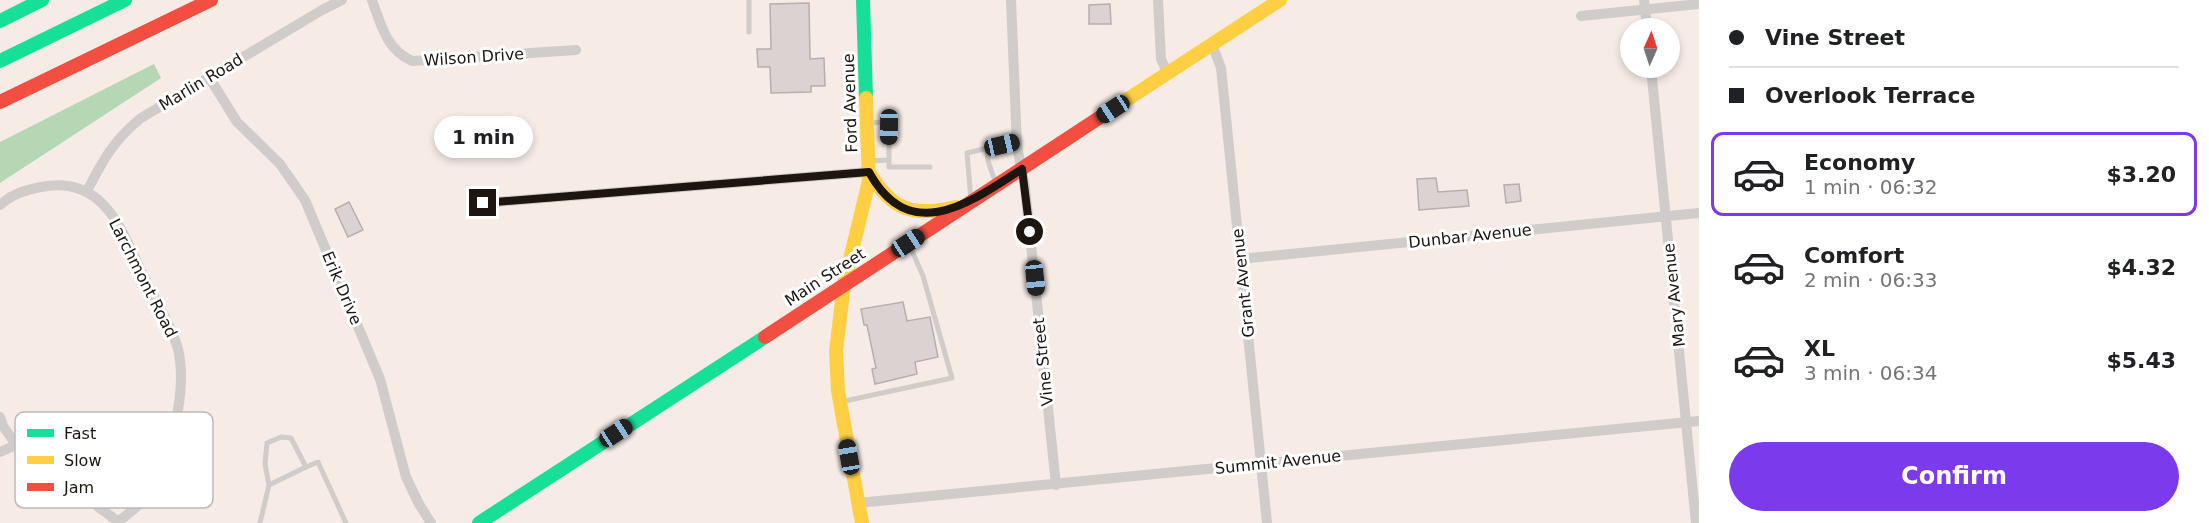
<!DOCTYPE html>
<html lang="en">
<head>
<meta charset="utf-8">
<style>
  body { margin:0; font-family:"DejaVu Sans",sans-serif; background:#f2f2f2; color:#202124; height:100vh; display:flex; flex-direction:column; font-size:22px; white-space:nowrap }
  * { box-sizing:border-box; margin:0 }
  p { font-size:20px; color:#757577 }
  .icon { flex:none; width:33px; height:33px; fill:none; stroke:currentColor; stroke-width:2; stroke-linecap:round; stroke-linejoin:round }
  .map { position:relative; flex:1; overflow:hidden }
  .drawer { display:flex; flex-direction:column; background:#fff; width:510px }
  .drawer>* { flex:none }
  .hud { display:grid; align-content:center; height:132px; padding:0 30px; background:#fff }
  .needle { width:39px; rotate:3deg }
  .buttons { position:absolute; left:1620px; top:18px; display:grid; gap:12px }
  .buttons a { display:grid; place-items:center; width:60px; height:60px; border-radius:50%; background:#fff; box-shadow:0 3px 9px #0003; font-size:30px }
  .end { position:absolute; width:27px; height:27px; margin:-14px; border:8px solid #1d150f; background:#fff; box-shadow:0 0 0 3px #fff }
  .from { border-radius:50% }
  .bubble { position:absolute; height:42px; border-radius:21px; background:#fff; box-shadow:0 3px 9px #0003; font-size:20px; font-weight:700; line-height:42px; text-align:center }
  .car { position:absolute; width:18px; height:36px; margin:-18px -9px; border-radius:8px; box-shadow:0 0 4px 2px #0007; background:linear-gradient(#222 24%,#8ab4d8 0 40%,#222 0 76%,#8ab4d8 0 86%,#222 0) }
  .hud b { display:flex; align-items:center; gap:21px; height:57px; font-size:22px }
  .hud b+b { border-top:2px solid #e0e0e0 }
  .hud i { width:15px; height:15px; background:#202124 }
  ul { padding:0; list-style:none }
  li { display:flex; align-items:center; gap:18px; height:84px; margin:0 12px 9px; padding:0 18px; border:3px solid transparent; border-radius:12px }
  li div { flex:1 }
  li b { display:block; font-size:22px }
  li em { font-style:normal; font-weight:700 }
  li.selected { border-color:#7c3aed }
  li>.icon { width:54px; height:54px; stroke-width:1.5 }
  .action { display:flex; gap:12px; margin-top:auto; padding:12px 30px }
  .action a { flex:1; height:69px; border-radius:36px; background:#7c3aed; color:#fff; font-size:24px; font-weight:700; line-height:69px; text-align:center }
  main { display:flex; flex:1; min-height:0 }
  .map>svg:first-child { display:block }
  .forest { fill:#b5d7b4 }
  .building { fill:#dbd2d2; stroke:#b7aeaf; stroke-width:1.5 }
  .lines { fill:none; stroke-linecap:round; stroke-linejoin:round }
  .lane { stroke:#cfccca; stroke-width:5 }
  .street { stroke:#cfccca; stroke-width:10 }
  .fast { stroke:#16e098; stroke-width:14 }
  .slow { stroke:#ffcf43; stroke-width:14 }
  .jam { stroke:#f24e42; stroke-width:14 }
  .route { stroke:#1d150f; stroke-width:8 }
  .labels { text-anchor:middle; dominant-baseline:central; stroke-width:6; stroke-linejoin:round; paint-order:stroke }
  .street-label { font-size:16px; fill:#1d150f; stroke:#fff }
  .key { fill:#fff; stroke:#bbb9b7; stroke-width:1.5 }
  .key-label { font-size:16px; fill:#1d150f }
</style>
</head>
<body>
<main>
<div class="map">
<svg width="1699" height="523" viewBox="0 0 1699 523">
  <rect width="100%" height="100%" fill="#f6ebe5"/>
  <path class="forest" d="M154,64l7,14 -161,105v-41z"/>
  <path class="building" d="M809,3l1,56 14,-1 1,28h-14v6l-40,1 -1,-26h-12l-1,-18h14l-1,-45z
    M1110,4l1,20h-22v-19z
    M1436,178l2,14 29,-2 2,16 -50,4 -2,-31z
    M1519,184l2,17 -15,2 -2,-18z
    M349,202l14,28 -15,7 -13,-28z
    M903,302l4,19 23,-4 8,40 -23,5 2,12 -42,10 -3,-15 4,-1 -9,-43h-3l-3,-16z"/>
  <g class="lines">
    <path class="lane" d="M749,0v32
      M869,123l15,-1 5,5v40h41
      M987,148l1,13 8,23
      M870,161l19,-1
      M971,200l-4,-47 50,-12
      M840,402l112,-24 -29,-102 -14,-32
      M269,485l37,-18
      M260,523l9,-38 -4,-21 2,-21 14,-6 10,1 15,29 12,-5 28,61"/>
    <path class="street" d="M372,0c9,25 14,49 40,61l164,-11
      M1011,0l6,146 8,41 31,298
      M1158,0l3,59 7,15
      M1644,0l3,28
      M1581,16l118,-12
      M1212,44l9,24 46,455
      M1651,68l45,455
      M209,77l28,45 43,42 25,36 75,179 26,98 13,27 12,19
      M87,191c16,-31 26,-50 54,-73l181,-108 20,-10
      M483,203l386,-31
      M0,205c12,-11 25,-15 41,-18 63,-12 80,42 102,88 10,21 30,53 35,74 10,43 -8,117 -35,151 -7,8 -16,15 -24,21
      M1240,259l459,-46
      M0,417l3,9 28,40 58,34 31,23
      M0,452l16,-7
      M858,503l841,-82"/>
    <path class="fast" d="M863,0l3,98
      M0,21l42,-21
      M0,61l125,-61
      M479,523l286,-186"/>
    <path class="slow" d="M1108,112l172,-112
      M869,172c23,39 44,45 87,35
      M862,523l-24,-132 -2,-40 8,-67 25,-103 -3,-83"/>
    <path class="jam" d="M0,102l211,-102
      M765,337l343,-225"/>
  </g>
  <g class="lines">
    <path class="route" d="M483,203l386,-31c41,75 102,30 153,-3l8,63"/>
  </g>
  <g class="labels">
    <g class="street-label">
      <text transform="translate(474 57) rotate(-4)">Wilson Drive</text>
      <text transform="translate(201 82) rotate(-31)">Marlin Road</text>
      <text transform="translate(850 103) rotate(-92)">Ford Avenue</text>
      <text transform="translate(1470 236) rotate(-6)">Dunbar Avenue</text>
      <text transform="translate(825 277) rotate(-33)">Main Street</text>
      <text transform="translate(143 278) rotate(63)">Larchmont Road</text>
      <text transform="translate(1243 283) rotate(-96)">Grant Avenue</text>
      <text transform="translate(342 288) rotate(67)">Erik Drive</text>
      <text transform="translate(1674 295) rotate(-96)">Mary Avenue</text>
      <text transform="translate(1043 362) rotate(-96)">Vine Street</text>
      <text transform="translate(1278 462) rotate(-6)">Summit Avenue</text>
    </g>
  </g>
  <rect x="15" y="412" width="198" height="96" rx="9" class="key"/>
  <rect x="27" y="429" width="27" height="8" fill="#16e098"/>
  <rect x="27" y="456" width="27" height="8" fill="#ffcf43"/>
  <rect x="27" y="483" width="27" height="8" fill="#f24e42"/>
  <g class="key-label">
    <text x="64" y="439">Fast</text>
    <text x="64" y="466">Slow</text>
    <text x="64" y="493">Jam</text>
  </g>
</svg>
<div class="buttons">
<a><svg class="needle" viewBox="-14 -14 28 28"><path d="M0-13l5 13h-10z" fill="#e53935"/><path d="M0 13l5-13h-10z" fill="#757577"/></svg></a>
</div>
<i class="end from" style="left:1030px;top:232px"></i>
<i class="end" style="left:483px;top:203px"></i>
<div class="bubble" style="left:434px;top:116px;width:99px">1 min</div>
<i class="car" style="left:1113px;top:109px;rotate:237deg"></i>
<i class="car" style="left:889px;top:127px;rotate:181deg"></i>
<i class="car" style="left:1002px;top:145px;rotate:77deg"></i>
<i class="car" style="left:908px;top:243px;rotate:57deg"></i>
<i class="car" style="left:1035px;top:278px;rotate:174deg"></i>
<i class="car" style="left:616px;top:433px;rotate:57deg"></i>
<i class="car" style="left:849px;top:457px;rotate:350deg"></i>
</div>
<section class="drawer">
<div class="hud">
<b><i class="from"></i>Vine Street</b>
<b><i></i>Overlook Terrace</b>
</div>
<ul>
<li class="selected"><svg class="icon" aria-label="car" viewBox="0 0 24 24"><path d="M5 17H2v-5l4-1 3-4h7l3 4 3 1v5h-3M9 17h6M6 11h13"/><circle cx="7" cy="17" r="2"/><circle cx="17" cy="17" r="2"/></svg><div><b>Economy</b><p>1 min · 06:32</p></div><em>$3.20</em></li>
<li><svg class="icon" aria-label="car" viewBox="0 0 24 24"><path d="M5 17H2v-5l4-1 3-4h7l3 4 3 1v5h-3M9 17h6M6 11h13"/><circle cx="7" cy="17" r="2"/><circle cx="17" cy="17" r="2"/></svg><div><b>Comfort</b><p>2 min · 06:33</p></div><em>$4.32</em></li>
<li><svg class="icon" aria-label="car" viewBox="0 0 24 24"><path d="M5 17H2v-5l4-1 3-4h7l3 4 3 1v5h-3M9 17h6M6 11h13"/><circle cx="7" cy="17" r="2"/><circle cx="17" cy="17" r="2"/></svg><div><b>XL</b><p>3 min · 06:34</p></div><em>$5.43</em></li>
</ul>
<div class="action"><a>Confirm</a></div>
</section>
</main>
</body>
</html>
